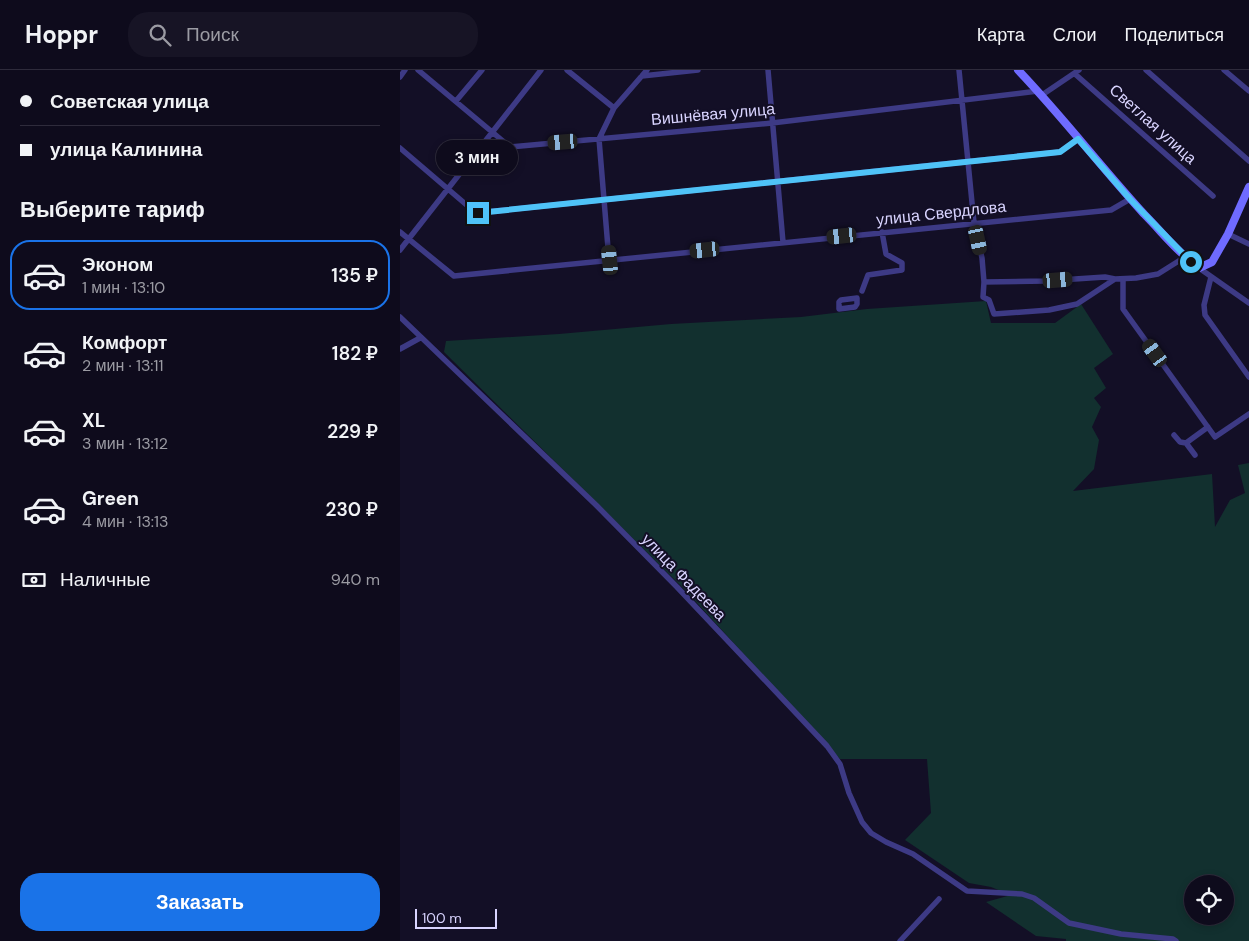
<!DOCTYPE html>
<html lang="ru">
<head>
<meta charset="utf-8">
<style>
  body { margin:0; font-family:"DM Sans",sans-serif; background:#171425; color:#f1f3f6; height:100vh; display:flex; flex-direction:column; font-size:19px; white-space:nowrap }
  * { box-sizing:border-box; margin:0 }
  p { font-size:16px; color:#9b9ba3 }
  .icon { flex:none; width:28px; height:28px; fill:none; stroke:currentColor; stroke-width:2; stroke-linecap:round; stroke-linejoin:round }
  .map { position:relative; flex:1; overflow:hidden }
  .sheet { display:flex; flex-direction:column; background:#0e0b1c; width:400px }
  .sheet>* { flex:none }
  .top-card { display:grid; align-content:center; height:110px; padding:0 20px; background:#0e0b1c }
  .tools { position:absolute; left:784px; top:805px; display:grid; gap:10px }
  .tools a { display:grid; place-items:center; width:50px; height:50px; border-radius:50%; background:#0e0b1c; box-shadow:0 2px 8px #0003,0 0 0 1px #2e2b3b; font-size:25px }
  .scale { position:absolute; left:15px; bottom:12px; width:82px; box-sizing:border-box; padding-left:5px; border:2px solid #d9d4ff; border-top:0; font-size:14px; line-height:18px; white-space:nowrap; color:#d9d4ff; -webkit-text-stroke:4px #130f26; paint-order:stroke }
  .end { position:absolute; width:22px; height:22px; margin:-11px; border:6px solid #4fc3f7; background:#111; box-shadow:0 0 0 2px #111 }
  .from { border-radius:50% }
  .bubble { position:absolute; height:35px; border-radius:18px; background:#0e0b1c; box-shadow:0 2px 8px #0003,0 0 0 1px #2e2b3b; font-size:16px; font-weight:600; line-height:35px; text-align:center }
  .car { position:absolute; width:15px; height:30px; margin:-15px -8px; border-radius:6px; box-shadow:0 0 4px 1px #0007; background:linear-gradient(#222 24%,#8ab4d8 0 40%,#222 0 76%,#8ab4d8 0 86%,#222 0) }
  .top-card b { display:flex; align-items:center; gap:18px; height:48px; font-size:19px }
  .top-card b+b { border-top:1px solid #2e2b3b }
  .top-card i { width:12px; height:12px; background:#f1f3f6 }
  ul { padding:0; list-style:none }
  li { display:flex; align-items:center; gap:15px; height:70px; margin:0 10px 8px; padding:0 10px; border:2px solid transparent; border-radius:20px }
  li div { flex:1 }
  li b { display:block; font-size:19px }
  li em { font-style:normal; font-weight:600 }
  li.current { border-color:#1a73e8 }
  li>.icon { width:45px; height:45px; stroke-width:1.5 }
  h2 { padding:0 20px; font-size:22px; line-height:60px }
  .pay { display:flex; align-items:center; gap:12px; height:55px; padding:0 20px; font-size:19px }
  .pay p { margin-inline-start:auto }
  .primary-button { display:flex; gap:10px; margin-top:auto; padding:10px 20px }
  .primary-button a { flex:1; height:58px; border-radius:20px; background:#1a73e8; color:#fff; font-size:20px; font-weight:600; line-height:58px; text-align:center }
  header { display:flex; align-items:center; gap:30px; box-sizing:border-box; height:70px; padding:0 25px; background:#0e0b1c; border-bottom:1px solid #2e2b3b }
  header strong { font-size:24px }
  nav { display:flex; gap:28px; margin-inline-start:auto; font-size:18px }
  .search { width:350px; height:45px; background:#171425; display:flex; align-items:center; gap:12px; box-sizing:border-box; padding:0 18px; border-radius:20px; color:#9b9ba3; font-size:19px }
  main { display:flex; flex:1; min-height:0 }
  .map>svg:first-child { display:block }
  .green { fill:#12302f; fill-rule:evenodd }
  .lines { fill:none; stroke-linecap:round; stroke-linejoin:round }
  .street { stroke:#3d3a85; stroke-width:5.5 }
  .secondary { stroke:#6f6bff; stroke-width:8 }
  .route { stroke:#4fc3f7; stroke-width:6 }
  .labels { text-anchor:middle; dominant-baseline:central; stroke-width:4; stroke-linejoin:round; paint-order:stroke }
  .street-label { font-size:16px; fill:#d9d4ff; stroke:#130f26 }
</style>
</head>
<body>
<header>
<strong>Hoppr</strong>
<div class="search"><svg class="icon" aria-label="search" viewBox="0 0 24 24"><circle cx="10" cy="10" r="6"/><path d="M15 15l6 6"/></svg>Поиск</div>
<nav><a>Карта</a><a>Слои</a><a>Поделиться</a></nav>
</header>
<main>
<section class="sheet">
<div class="top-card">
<b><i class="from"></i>Советская улица</b>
<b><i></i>улица Калинина</b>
</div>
<h2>Выберите тариф</h2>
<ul>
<li class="current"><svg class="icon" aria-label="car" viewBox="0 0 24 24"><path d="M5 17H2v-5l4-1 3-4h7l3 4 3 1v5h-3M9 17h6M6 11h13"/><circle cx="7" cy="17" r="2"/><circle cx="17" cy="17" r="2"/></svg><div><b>Эконом</b><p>1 мин · 13:10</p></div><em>135 ₽</em></li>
<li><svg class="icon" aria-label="car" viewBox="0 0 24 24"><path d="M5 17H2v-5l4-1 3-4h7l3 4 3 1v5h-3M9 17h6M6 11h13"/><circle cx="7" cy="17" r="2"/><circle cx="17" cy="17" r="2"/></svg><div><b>Комфорт</b><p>2 мин · 13:11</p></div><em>182 ₽</em></li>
<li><svg class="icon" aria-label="car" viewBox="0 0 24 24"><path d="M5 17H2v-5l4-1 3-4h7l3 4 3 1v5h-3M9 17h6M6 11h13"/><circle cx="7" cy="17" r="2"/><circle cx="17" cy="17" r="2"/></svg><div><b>XL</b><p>3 мин · 13:12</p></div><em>229 ₽</em></li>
<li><svg class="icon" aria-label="car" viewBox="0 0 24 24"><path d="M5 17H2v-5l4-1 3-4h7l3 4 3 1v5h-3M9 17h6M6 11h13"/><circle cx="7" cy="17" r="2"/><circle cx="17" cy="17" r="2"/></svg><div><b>Green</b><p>4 мин · 13:13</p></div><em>230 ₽</em></li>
</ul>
<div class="pay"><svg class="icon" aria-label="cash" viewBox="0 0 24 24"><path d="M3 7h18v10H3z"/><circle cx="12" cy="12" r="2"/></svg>Наличные<p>940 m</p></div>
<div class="primary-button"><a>Заказать</a></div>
</section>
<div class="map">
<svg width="849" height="871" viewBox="0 0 849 871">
  <rect width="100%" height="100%" fill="#130f26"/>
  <path class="green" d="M586,231l5,22h64l26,-19 32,50 -19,14 12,20 -12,10 7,9 -9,20 7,13 -5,29 -21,22 139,-17 3,53 15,-27 15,-7 -7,-28 11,-2v478h-183v-2l-30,-3 -50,-34 25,-7 -20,-8 -22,-4 -64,-43 26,-27 -4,-54h-87l-154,-168 -242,-239 2,-11 113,-7 112,-10 130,-7 66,-8zM792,814h33v32h-33z"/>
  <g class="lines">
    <path class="street" d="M18,0l92,77 262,-24 266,-32
      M167,0l47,38
      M368,0l15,172
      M559,0l15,153 8,35 2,24 -1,15 6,3 5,14 55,-4 28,-6 38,-25 21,-1 22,-4 27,-17
      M746,0l103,91
      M824,0l25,21
      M675,4l138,122
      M242,6l56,-6
      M0,7l5,-7
      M642,25l37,-25
      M56,31l26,-31
      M0,78l76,65 584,-61 18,-13
      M0,162l54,44 657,-66 19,-11
      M828,164l21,10
      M0,180l141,-180
      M209,190l-10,-121 15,-31 33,-38
      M799,198l50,35
      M811,207l-7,28 1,10 44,62
      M723,209v30l92,128 34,-23
      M584,212l61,-1 60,-4 10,2
      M462,221l6,-16 34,-5v-7l-16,-9 -4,-22
      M457,228v6l-2,3 -16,2v-7l2,-2z
      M0,247l196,188 81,82 150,159 13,18 9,29 13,29 9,11 15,9 27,12 54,37 55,3 12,4 35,25 52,11 52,5 3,2
      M0,279l20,-11
      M774,365l6,7 6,1
      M795,385l-9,-12 22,-16
      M500,871l39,-42"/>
    <path class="secondary" d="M618,0c44,46 83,97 126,144 18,18 34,39 55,54l13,-6 16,-28 21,-47"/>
  </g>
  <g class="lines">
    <path class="route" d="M78,143l582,-61 18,-13 52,60 61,63"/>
  </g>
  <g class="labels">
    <g class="street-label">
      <text transform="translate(313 44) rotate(-5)">Вишнёвая улица</text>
      <text transform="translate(753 54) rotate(42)">Светлая улица</text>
      <text transform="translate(541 143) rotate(-6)">улица Свердлова</text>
      <text transform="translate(284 507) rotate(46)">улица Фадеева</text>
    </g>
  </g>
</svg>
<div class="tools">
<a><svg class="icon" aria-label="locate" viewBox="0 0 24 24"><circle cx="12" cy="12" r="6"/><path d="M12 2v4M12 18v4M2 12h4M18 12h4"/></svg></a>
</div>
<div class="scale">100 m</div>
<i class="end from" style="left:791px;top:192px"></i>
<i class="end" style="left:78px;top:143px"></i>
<div class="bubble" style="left:36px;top:70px;width:82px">3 мин</div>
<i class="car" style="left:163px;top:72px;rotate:265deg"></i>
<i class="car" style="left:442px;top:166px;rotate:264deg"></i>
<i class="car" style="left:578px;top:170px;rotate:168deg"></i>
<i class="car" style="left:305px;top:180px;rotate:264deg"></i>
<i class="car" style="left:210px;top:190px;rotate:354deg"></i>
<i class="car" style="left:658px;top:210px;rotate:85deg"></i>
<i class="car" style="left:755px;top:283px;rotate:324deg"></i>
</div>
</main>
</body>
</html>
